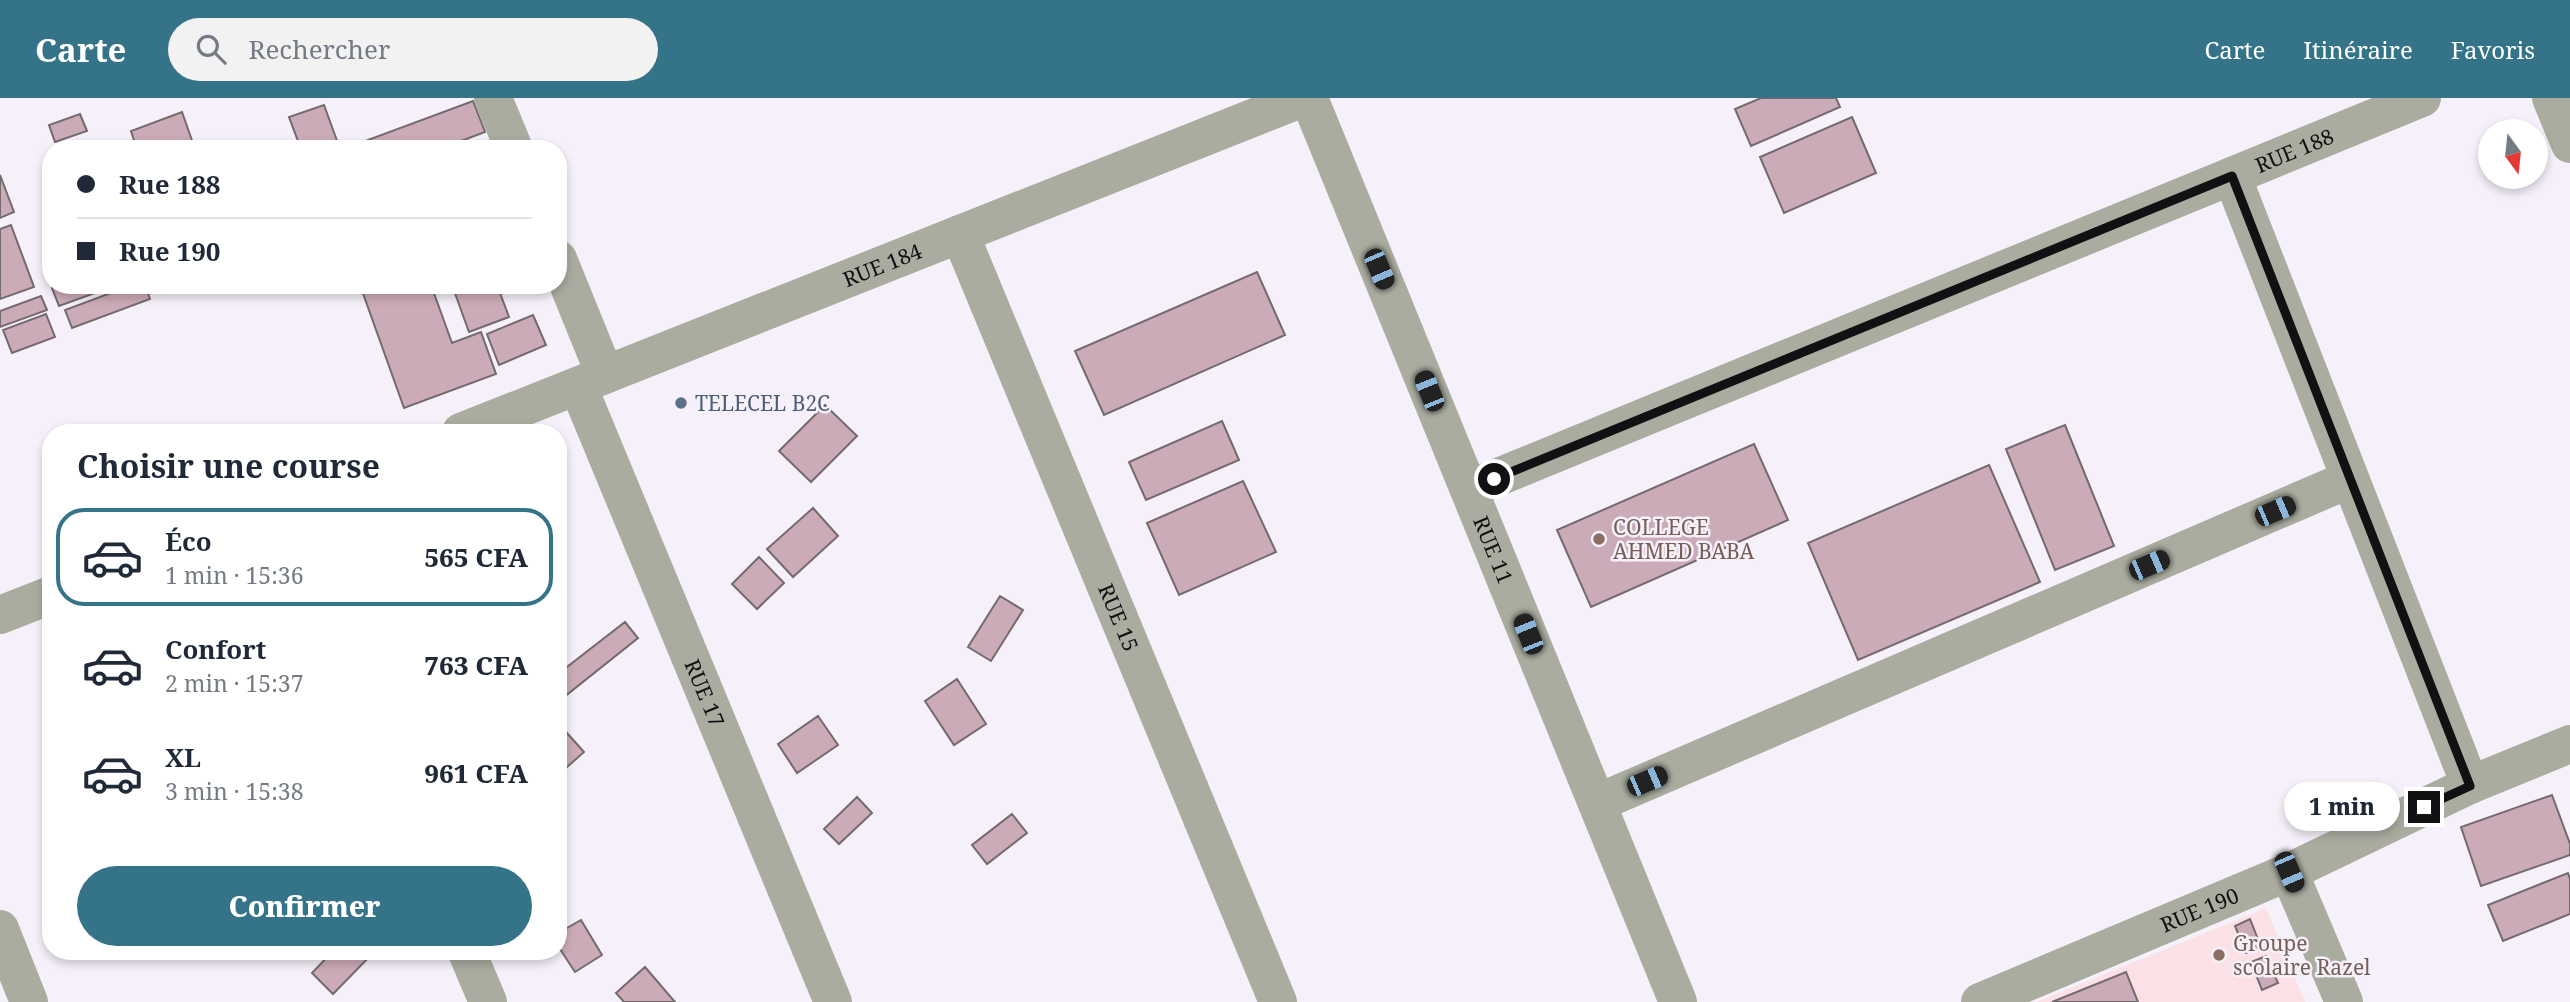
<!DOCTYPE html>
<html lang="fr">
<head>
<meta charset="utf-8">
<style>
  body { margin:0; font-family:"Noto Serif",serif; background:#f2f2f3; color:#1f2937; height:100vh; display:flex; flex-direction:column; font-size:26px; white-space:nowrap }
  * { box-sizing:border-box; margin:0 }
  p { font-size:23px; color:#747a83 }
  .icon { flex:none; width:38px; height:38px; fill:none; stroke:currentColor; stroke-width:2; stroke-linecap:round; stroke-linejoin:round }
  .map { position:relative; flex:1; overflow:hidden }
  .sheet { position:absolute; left:42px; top:326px; width:525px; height:536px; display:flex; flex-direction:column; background:#fff; border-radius:28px; box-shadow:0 4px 10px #0003 }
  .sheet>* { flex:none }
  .top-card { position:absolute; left:42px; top:42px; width:525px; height:154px; border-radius:28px; box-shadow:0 4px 10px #0003; display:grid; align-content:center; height:154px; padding:0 35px; background:#fff }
  .needle { width:46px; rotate:165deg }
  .controls { position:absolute; left:2478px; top:21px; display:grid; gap:14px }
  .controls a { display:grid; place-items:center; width:70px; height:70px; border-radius:50%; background:#fff; box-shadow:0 4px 10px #0003; font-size:35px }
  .end { position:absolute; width:32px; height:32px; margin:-16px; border:9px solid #111013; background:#fff; box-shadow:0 0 0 4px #fff }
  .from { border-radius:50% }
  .bubble { position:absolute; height:49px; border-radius:24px; background:#fff; box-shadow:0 4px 10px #0003; font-size:23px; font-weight:800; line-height:49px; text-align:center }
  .car { position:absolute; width:21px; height:42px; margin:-21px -10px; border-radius:9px; box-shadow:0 0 5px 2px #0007; background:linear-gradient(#222 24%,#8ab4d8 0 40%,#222 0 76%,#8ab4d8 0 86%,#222 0) }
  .top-card b { display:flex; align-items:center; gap:24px; height:66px; font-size:26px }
  .top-card b+b { border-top:2px solid #e0e1e3 }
  .top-card i { width:18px; height:18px; background:#1f2937 }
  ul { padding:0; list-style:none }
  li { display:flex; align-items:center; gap:21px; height:98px; margin:0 14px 10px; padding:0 21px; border:4px solid transparent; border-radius:28px }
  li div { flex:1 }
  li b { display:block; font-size:26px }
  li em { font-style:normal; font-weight:800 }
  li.selected { border-color:#347388 }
  li>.icon { width:63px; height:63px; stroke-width:1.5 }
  h2 { padding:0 35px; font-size:32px; line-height:84px }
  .cta { display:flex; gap:14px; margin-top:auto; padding:14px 35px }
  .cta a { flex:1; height:80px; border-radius:42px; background:#347388; color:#fff; font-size:28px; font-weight:800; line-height:80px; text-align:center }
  header { display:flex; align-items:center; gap:42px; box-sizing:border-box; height:98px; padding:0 35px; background:#347388; color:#fff }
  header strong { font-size:33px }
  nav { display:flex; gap:38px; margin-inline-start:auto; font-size:24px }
  .search { width:490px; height:63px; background:#f2f2f3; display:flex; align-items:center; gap:18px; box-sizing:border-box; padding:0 24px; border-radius:38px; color:#747a83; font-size:26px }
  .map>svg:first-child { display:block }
  .education { fill:#fbe1e5 }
  .building { fill:#ccabb8; stroke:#746a6e; stroke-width:2 }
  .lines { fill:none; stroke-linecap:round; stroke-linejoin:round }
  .minor { stroke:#a9ac9f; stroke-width:38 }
  .route { stroke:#111013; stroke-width:9 }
  .service-dot { fill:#5c6f8a; stroke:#f5f0f9; stroke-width:2.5 }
  .education-dot { fill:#8d6e63; stroke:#f5f0f9; stroke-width:2.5 }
  .labels { text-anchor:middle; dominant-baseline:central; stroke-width:5; stroke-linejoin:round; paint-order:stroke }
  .street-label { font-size:21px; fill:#111013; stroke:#f5f0f9 }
  .service-label { font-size:21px; fill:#4e5e75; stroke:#f5f0f9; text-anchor:start }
  .education-label { font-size:21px; fill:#785e54; stroke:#f5f0f9; text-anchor:start }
</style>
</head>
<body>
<header>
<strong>Carte</strong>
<div class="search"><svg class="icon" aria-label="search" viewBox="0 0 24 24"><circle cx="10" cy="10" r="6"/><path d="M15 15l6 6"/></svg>Rechercher</div>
<nav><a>Carte</a><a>Itinéraire</a><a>Favoris</a></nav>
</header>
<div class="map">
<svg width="2570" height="904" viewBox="0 0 2570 904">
  <rect width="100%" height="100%" fill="#f5f0f9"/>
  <path class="education" d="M2266,810l39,94h-268z"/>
  <path class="building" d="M1761,0h75l4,9 -89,39 -16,-37z
    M473,3l12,31 -45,17h-81l-2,-5z
    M324,7l16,44h-39l-12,-32z
    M182,14l13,37h-58l-6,-18z
    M80,16l7,17 -32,11 -6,-17z
    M1852,19l24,56 -92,40 -24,-56z
    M0,77l14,37 -14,6z
    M11,127l23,62 -34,12v-70z
    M1257,174l28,63 -181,80 -29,-64z
    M60,187h48l1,3 -50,18 -7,-18z
    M132,187h13l5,14 -78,29 -7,-18z
    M360,187h71l21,58 29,-11 15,42 -92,34z
    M452,187h45l12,32 -40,15z
    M41,198l6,14 -47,17v-16z
    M46,216l9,23 -43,16 -9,-23z
    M533,217l13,30 -47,20 -12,-31z
    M825,307l32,31 -46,46 -32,-31z
    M1222,323l17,39 -93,40 -17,-38z
    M2065,327l49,121 -59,24 -49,-121z
    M1754,346l34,76 -197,87 -34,-77z
    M1989,367l51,117 -182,78 -50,-117z
    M1243,383l33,71 -97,43 -32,-72z
    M813,410l25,28 -45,41 -26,-28z
    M759,459l25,26 -27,26 -25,-25z
    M1000,498l23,14 -32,51 -23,-14z
    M625,524l13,16 -74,59 -6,-7v-16z
    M957,581l29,45 -32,21 -29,-44z
    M818,618l20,29 -41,28 -19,-29z
    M558,625l26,29 -26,23z
    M2552,697l18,49v11l-89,31 -20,-59z
    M857,699l15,16 -33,31 -15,-15z
    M1012,716l15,19 -40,31 -15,-19z
    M2568,775l2,6v35l-67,27 -15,-36z
    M2250,821l11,28 -15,6 -11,-27z
    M581,822l21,35 -27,17 -17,-26v-13z
    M334,852h42l-43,44 -21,-21z
    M2266,858l12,27 -16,7 -11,-28z
    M645,869l30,35h-51l-8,-9z
    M2126,874l12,30h-86z"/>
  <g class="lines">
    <g class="minor">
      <path d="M493,0l21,51"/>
      <path id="s1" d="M1309,0l369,904"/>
      <path d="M2551,0l19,46"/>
      <path d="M2232,78l238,609"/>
      <path id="s2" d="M960,136l318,768"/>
      <path d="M558,161l47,116"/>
      <path id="s3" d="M578,288l255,616"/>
      <path id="s4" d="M461,334l842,-334"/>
      <path id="s5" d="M1469,391l953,-391"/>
      <path d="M0,517l51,-20"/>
      <path d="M1597,705l753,-324"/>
      <path d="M2289,774l55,130"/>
      <path d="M0,831l29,73"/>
      <path d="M466,852l22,52"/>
      <path id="s6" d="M1980,904l309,-130 181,-87 100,-41"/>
    </g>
  </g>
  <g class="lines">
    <path class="route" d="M1494,381l738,-303 238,610 -46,21"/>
  </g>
  <circle class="service-dot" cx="681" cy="305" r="7"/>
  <g class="education-dot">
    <circle cx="1599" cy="441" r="7"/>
    <circle cx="2219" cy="857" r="7"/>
  </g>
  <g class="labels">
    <g class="street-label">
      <text stroke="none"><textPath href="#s5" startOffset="892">RUE 188</textPath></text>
      <text stroke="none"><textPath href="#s4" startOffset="453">RUE 184</textPath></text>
      <text stroke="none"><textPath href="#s1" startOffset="488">RUE 11</textPath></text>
      <text stroke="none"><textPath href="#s2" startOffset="415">RUE 15</textPath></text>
      <text stroke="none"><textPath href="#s3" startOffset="332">RUE 17</textPath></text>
      <text stroke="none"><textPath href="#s6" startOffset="238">RUE 190</textPath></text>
    </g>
    <g class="service-label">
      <text x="695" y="305">TELECEL B2C</text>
    </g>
    <g class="education-label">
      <text x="1613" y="429">COLLEGE<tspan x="1613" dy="24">AHMED BABA</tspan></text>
      <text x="2233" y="845">Groupe<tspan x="2233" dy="24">scolaire Razel</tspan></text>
    </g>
  </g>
</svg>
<div class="controls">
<a><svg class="needle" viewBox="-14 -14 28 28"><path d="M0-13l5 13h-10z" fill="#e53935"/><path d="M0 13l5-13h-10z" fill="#747a83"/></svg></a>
</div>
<i class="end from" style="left:1494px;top:381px"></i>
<i class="end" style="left:2424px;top:709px"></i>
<div class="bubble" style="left:2284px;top:684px;width:116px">1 min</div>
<i class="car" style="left:1379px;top:171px;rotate:157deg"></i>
<i class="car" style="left:1429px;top:293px;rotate:338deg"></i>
<i class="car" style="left:2275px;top:413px;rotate:67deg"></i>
<i class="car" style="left:2149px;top:467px;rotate:67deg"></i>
<i class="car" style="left:1528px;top:536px;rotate:338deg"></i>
<i class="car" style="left:1647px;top:683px;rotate:67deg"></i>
<i class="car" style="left:2289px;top:774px;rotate:157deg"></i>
<div class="top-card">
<b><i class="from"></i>Rue 188</b>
<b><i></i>Rue 190</b>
</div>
<section class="sheet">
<h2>Choisir une course</h2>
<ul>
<li class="selected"><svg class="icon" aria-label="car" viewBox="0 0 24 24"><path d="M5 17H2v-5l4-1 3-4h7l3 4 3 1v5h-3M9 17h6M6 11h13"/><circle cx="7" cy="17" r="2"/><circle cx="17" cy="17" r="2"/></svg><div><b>Éco</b><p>1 min · 15:36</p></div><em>565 CFA</em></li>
<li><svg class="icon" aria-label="car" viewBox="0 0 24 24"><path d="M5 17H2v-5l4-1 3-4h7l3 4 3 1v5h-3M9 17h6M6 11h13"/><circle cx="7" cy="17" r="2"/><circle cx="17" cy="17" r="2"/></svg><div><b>Confort</b><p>2 min · 15:37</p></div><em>763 CFA</em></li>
<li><svg class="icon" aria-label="car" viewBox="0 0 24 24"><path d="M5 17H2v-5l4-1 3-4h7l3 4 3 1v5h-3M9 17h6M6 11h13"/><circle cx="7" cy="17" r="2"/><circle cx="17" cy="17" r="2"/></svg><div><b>XL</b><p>3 min · 15:38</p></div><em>961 CFA</em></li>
</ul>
<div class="cta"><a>Confirmer</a></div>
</section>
</div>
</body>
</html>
